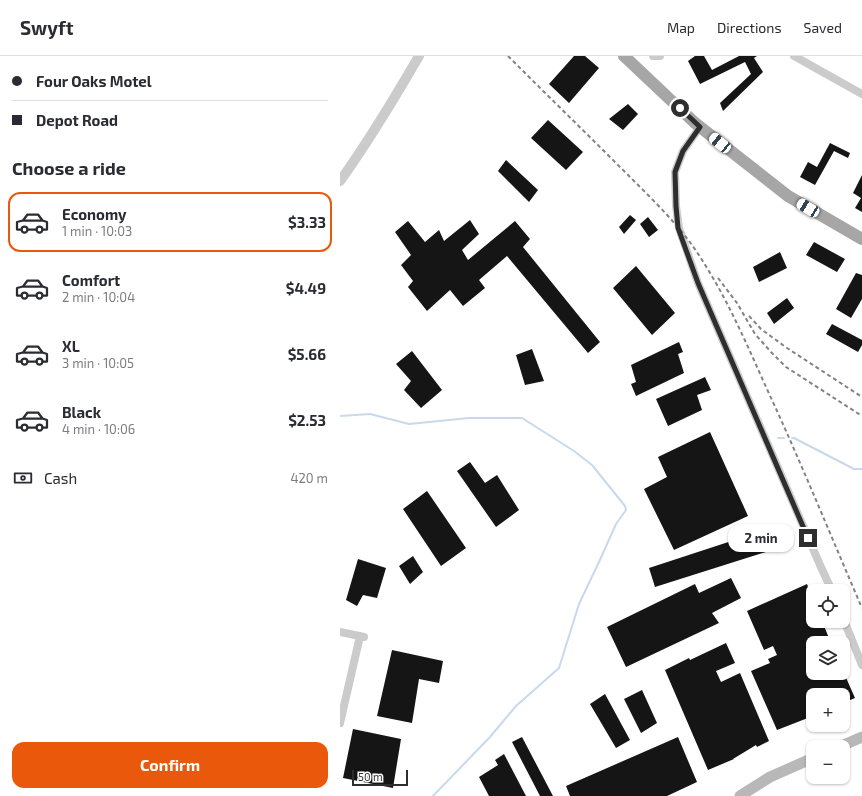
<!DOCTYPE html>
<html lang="en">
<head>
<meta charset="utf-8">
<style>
  body { margin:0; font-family:"Exo 2",sans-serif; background:#f7f7f7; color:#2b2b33; height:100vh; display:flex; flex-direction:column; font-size:15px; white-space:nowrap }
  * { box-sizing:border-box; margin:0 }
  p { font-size:13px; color:#7c7c81 }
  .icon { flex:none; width:22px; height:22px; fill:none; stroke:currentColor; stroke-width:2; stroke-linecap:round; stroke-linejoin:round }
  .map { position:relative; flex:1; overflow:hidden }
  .side { display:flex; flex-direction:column; background:#fff; width:340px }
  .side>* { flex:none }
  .hud { display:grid; align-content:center; height:88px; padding:0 12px; background:#fff }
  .controls { position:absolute; left:466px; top:528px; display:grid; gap:8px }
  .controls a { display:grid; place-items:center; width:44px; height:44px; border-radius:8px; background:#fff; box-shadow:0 1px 3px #0004; font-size:20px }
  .scale { position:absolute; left:12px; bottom:10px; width:56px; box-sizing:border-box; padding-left:4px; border:2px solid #2e2e2e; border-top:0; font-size:11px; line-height:14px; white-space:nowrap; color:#2e2e2e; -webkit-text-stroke:3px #fff; paint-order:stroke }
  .end { position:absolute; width:18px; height:18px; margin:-9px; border:5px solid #2e2e2e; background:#fff; box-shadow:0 0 0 2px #fff }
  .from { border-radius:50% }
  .bubble { position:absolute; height:28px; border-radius:12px; background:#fff; box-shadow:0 1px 3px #0004; font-size:13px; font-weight:700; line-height:28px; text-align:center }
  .car { position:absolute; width:12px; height:24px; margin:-12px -6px; border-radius:5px; box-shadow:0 0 3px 1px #0007; background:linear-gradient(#fff 24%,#345 0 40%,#fff 0 76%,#345 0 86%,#fff 0) }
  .hud b { display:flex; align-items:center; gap:14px; height:38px; font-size:15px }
  .hud b+b { border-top:1px solid #e1e1e2 }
  .hud i { width:10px; height:10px; background:#2b2b33 }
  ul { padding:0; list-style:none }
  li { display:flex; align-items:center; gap:12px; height:60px; margin:0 8px 6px; padding:0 4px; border:2px solid transparent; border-radius:12px }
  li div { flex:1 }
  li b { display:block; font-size:15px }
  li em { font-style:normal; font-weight:700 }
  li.active { border-color:#ea580c }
  li>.icon { width:36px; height:36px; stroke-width:1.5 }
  h2 { padding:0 12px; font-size:18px; line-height:48px }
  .pay { display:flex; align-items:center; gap:10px; height:44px; padding:0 12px; font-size:15px }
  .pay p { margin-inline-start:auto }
  .cta { display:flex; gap:8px; margin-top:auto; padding:8px 12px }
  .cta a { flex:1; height:46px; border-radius:12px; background:#ea580c; color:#fff; font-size:16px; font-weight:700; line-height:46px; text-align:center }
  header { display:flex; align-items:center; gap:24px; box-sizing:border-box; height:56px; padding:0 20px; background:#fff; border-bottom:1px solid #e1e1e2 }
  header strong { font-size:19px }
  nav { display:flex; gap:22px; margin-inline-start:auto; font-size:14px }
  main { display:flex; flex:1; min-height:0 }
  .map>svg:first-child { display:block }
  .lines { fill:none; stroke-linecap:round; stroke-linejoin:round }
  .stream { stroke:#c8d9eb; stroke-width:2 }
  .building { fill:#151515 }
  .minor { stroke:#cbcbcb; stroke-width:8 }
  .tertiary { stroke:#cbcbcb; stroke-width:10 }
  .secondary { stroke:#b8b8b8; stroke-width:11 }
  .primary { stroke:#a6a6a6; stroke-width:12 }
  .rail { stroke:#838383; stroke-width:2; stroke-dasharray:4 3; stroke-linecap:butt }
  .route { stroke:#2e2e2e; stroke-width:5 }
</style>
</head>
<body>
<header>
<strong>Swyft</strong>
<nav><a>Map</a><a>Directions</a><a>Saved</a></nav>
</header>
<main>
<section class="side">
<div class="hud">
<b><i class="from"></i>Four Oaks Motel</b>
<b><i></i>Depot Road</b>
</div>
<h2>Choose a ride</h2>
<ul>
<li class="active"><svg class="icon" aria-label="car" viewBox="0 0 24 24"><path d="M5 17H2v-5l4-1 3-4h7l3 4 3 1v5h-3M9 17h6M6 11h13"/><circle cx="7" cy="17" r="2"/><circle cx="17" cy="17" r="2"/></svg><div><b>Economy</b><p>1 min · 10:03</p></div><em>$3.33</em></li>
<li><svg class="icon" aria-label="car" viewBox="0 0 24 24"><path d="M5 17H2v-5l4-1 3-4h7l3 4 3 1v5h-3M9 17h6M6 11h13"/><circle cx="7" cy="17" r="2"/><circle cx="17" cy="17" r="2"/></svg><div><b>Comfort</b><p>2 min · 10:04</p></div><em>$4.49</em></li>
<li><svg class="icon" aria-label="car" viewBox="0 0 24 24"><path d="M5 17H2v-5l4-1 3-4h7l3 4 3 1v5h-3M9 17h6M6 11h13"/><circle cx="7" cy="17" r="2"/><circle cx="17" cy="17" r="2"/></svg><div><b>XL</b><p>3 min · 10:05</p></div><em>$5.66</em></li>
<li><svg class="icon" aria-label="car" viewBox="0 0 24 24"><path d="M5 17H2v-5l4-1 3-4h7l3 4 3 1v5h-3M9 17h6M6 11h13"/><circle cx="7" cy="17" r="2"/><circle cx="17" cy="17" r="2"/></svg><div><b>Black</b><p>4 min · 10:06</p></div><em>$2.53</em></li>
</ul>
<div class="pay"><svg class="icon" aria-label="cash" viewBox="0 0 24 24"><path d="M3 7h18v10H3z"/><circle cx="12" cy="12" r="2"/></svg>Cash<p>420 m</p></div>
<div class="cta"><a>Confirm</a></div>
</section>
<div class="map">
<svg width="522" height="740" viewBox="0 0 522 740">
  <rect width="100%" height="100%" fill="#fff"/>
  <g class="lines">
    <path class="stream" d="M0,360l30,-2 39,10 60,-6h53l52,33 18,14 33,41 1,4 -10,14 -17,38 -20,42 -20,64 -43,38 -26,31 -57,59
      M438,382h6
      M452,382h2l60,31h8"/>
  </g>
  <path class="building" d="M234,0h11l14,12 -30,35 -20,-19z
    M355,0h9l8,14 27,-14h18l-3,2 9,14 -40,39 -3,-8 31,-29 -6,-12 -45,22 -12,-23z
    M288,48l10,10 -15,16 -14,-11z
    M208,64l35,32 -17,18 -35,-32z
    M490,87l20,10 -2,5 -14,-7 -19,34 -15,-8 8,-15 9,5z
    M166,104l32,30 -9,12 -31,-31z
    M522,119v37l-7,-4 6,-10 -8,-5z
    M290,159l6,5 -12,14 -5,-7z
    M308,161l10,13 -9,7 -9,-13z
    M130,164l9,14 -17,16 6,10 47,-39 15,18 -7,8 77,95 -12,11 -81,-97 -28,24 6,8 -22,18 -13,-16 -23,21 -19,-24 5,-6 -12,-16 10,-10 -16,-23 13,-11 17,21 14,-12 5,11z
    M474,186l31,17 -8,13 -31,-17z
    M440,196l7,16 -28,14 -6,-15z
    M296,210l39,47 -23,22 -39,-47z
    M516,217l6,2v24l-11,19 -15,-9z
    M447,242l7,10 -20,16 -7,-11z
    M492,268l30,16v5l-4,7 -32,-18z
    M339,286l4,10 -5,2 6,19 -48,23 -5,-12 5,-2 -5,-17z
    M192,293l12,32 -19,4 -9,-30z
    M72,295l30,39 -21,18 -17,-18 7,-9 -15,-17z
    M365,321l6,13 -14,5 5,15 -34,16 -12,-27z
    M370,376l38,84 -74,34 -30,-61 23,-12 -9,-20z
    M130,406l15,21 12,-8 22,35 -23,17 -39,-56z
    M87,435l39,57 -25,18 -38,-57z
    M422,475l7,20 -114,36 -6,-19z
    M73,500l10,16 -13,12 -11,-18z
    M18,503l28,9 -9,30 -14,-3 -6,11 -11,-6z
    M391,522l10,20 -29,15 7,10 -93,44 -19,-40 88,-43 4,9z
    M467,528l6,16v21h9l9,22h-18v30h31l11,25 -12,5v-8h-30v21l-36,14 -26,-59 19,-8 -2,-4 9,-4 -4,-9 -9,4 -17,-39z
    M386,587l9,20 -19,8 5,11 19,-9 29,68 -12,6 -1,-2 -23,14h1l-26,11 -43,-100 24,-12 1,2z
    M52,594l51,11 -4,22 -20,-4 -7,44 -35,-7z
    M302,634l15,33 -16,10 -17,-34z
    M265,638l25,46 -14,8 -26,-44z
    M13,673l48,10 -8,49 -50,-10z
    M182,681l31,59h-13l-28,-54z
    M338,681l19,45 -30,14h-97l-4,-10z
    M164,698l22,42h-37l-10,-19 19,-12 -3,-5z"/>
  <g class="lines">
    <path class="minor" d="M313,0h7
      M454,0l68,38
      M360,71l-17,24 -8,21 1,34 3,22 19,55 122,282 12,26
      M503,562l19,47
      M0,576l24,5
      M0,667l20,-87"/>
    <path class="tertiary" d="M0,125c29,-40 54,-82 79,-125"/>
    <path class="secondary" d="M499,691l23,-10
      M400,740l30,-19 43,-19"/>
    <path class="primary" d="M284,0l71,67 93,73 74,43"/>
    <path class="rail" d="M168,0c39,39 79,78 119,118 22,22 46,45 65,71 31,44 52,93 74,142 34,73 64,147 96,221
      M378,222l19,25 18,31 16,18 15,15 76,49
      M409,260l12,13 26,19 75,49"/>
  </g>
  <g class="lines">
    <path class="route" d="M340,52l20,19 -17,24 -8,21 1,34 2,22 20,55 110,255"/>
  </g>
</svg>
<div class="controls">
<a><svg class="icon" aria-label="locate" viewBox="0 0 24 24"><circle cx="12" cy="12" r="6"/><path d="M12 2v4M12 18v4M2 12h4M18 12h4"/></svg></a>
<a><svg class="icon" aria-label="layers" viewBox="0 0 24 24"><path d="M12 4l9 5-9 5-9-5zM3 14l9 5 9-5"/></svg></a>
<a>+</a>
<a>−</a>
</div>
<div class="scale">50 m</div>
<i class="end from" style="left:340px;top:52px"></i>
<i class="end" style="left:468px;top:482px"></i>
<div class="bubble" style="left:388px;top:468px;width:66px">2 min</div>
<i class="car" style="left:380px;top:87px;rotate:309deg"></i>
<i class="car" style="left:468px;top:152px;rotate:301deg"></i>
</div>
</main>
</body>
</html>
